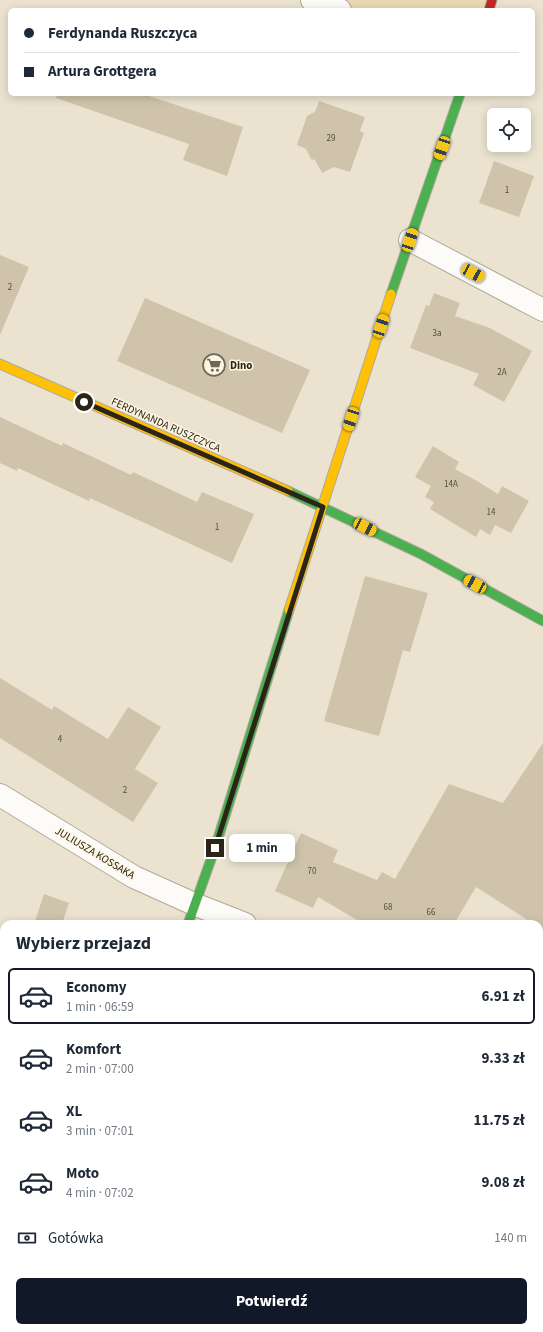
<!DOCTYPE html>
<html lang="pl">
<head>
<meta charset="utf-8">
<style>
  body { margin:0; font-family:"Source Sans 3",sans-serif; background:#f6f6f7; color:#1f2937; height:100vh; display:flex; flex-direction:column; font-size:15px; white-space:nowrap }
  * { box-sizing:border-box; margin:0 }
  p { font-size:13px; color:#747a83 }
  .icon { flex:none; width:22px; height:22px; fill:none; stroke:currentColor; stroke-width:2; stroke-linecap:round; stroke-linejoin:round }
  .map { position:relative; flex:1; overflow:hidden }
  .sheet { position:absolute; left:0px; top:920px; width:543px; height:412px; display:flex; flex-direction:column; background:#fff; border-radius:12px 12px 0 0; box-shadow:0 2px 10px #0003 }
  .sheet>* { flex:none }
  .hud { position:absolute; left:8px; top:8px; width:527px; height:88px; border-radius:6px; box-shadow:0 2px 10px #0003; display:grid; align-content:center; height:88px; padding:0 16px; background:#fff }
  .controls { position:absolute; left:487px; top:108px; display:grid; gap:8px }
  .controls a { display:grid; place-items:center; width:44px; height:44px; border-radius:6px; background:#fff; box-shadow:0 2px 10px #0003; font-size:20px }
  .end { position:absolute; width:18px; height:18px; margin:-9px; border:5px solid #2a2518; background:#fff; box-shadow:0 0 0 2px #fff }
  .from { border-radius:50% }
  .bubble { position:absolute; height:28px; border-radius:6px; background:#fff; box-shadow:0 2px 10px #0003; font-size:13px; font-weight:700; line-height:28px; text-align:center }
  .car { position:absolute; width:12px; height:24px; margin:-12px -6px; border-radius:5px; box-shadow:0 0 3px 1px #0007; background:linear-gradient(#f5c518 24%,#345 0 40%,#f5c518 0 76%,#345 0 86%,#f5c518 0) }
  .hud b { display:flex; align-items:center; gap:14px; height:38px; font-size:15px }
  .hud b+b { border-top:1px solid #e0e1e3 }
  .hud i { width:10px; height:10px; background:#1f2937 }
  ul { padding:0; list-style:none }
  li { display:flex; align-items:center; gap:12px; height:56px; margin:0 8px 6px; padding:0 8px; border:2px solid transparent; border-radius:6px }
  li div { flex:1 }
  li b { display:block; font-size:15px }
  li em { font-style:normal; font-weight:700 }
  li.active { border-color:#111827 }
  li>.icon { width:36px; height:36px; stroke-width:1.5 }
  h2 { padding:0 16px; font-size:18px; line-height:48px }
  .pay { display:flex; align-items:center; gap:10px; height:44px; padding:0 16px; font-size:15px }
  .pay p { margin-inline-start:auto }
  .cta { display:flex; gap:8px; margin-top:auto; padding:8px 16px }
  .cta a { flex:1; height:46px; border-radius:6px; background:#111827; color:#fff; font-size:16px; font-weight:700; line-height:46px; text-align:center }
  .map>svg:first-child { display:block }
  .green { fill:#eadab4 }
  .building { fill:#cfc4ab }
  .lines { fill:none; stroke-linecap:round; stroke-linejoin:round }
  .street-casing { stroke:#afa99a; stroke-width:24 }
  .fast-casing { stroke:#afa99a; stroke-width:11 }
  .slow-casing { stroke:#afa99a; stroke-width:11 }
  .jam-casing { stroke:#afa99a; stroke-width:11 }
  .street { stroke:#fcfbf8; stroke-width:22 }
  .fast { stroke:#4caf50; stroke-width:9 }
  .slow { stroke:#ffc107; stroke-width:9 }
  .jam { stroke:#c62828; stroke-width:9 }
  .route { stroke:#2a2518; stroke-width:5 }
  .labels { text-anchor:middle; dominant-baseline:central; stroke-width:3; stroke-linejoin:round; paint-order:stroke }
  .number-label { font-size:9px; fill:#534d3d }
  .poi-label { font-size:11px; font-weight:bold; fill:#2a2518; stroke:#fef5e1; text-anchor:start }
  .street-label { font-size:11px; fill:#2a2518; stroke:#fef5e1 }
</style>
</head>
<body>
<div class="map">
<svg width="543" height="1332" viewBox="0 0 543 1332">
  <rect width="100%" height="100%" fill="#ebe3d0"/>
  <path class="green" d="M312,0h180l-3,10h-149z"/>
  <path class="building" d="M57,94h86l100,33 -16,49 -44,-16 6,-16 -133,-46z
    M319,101l46,16 -5,14 4,2 -14,39 -16,-5 -12,6 -7,-13 -4,-1 -5,-10 -9,-4 10,-29 8,-4z
    M494,161l40,15 -15,41 -40,-14z
    M0,255l29,12 -29,68z
    M434,293l26,10 -5,13 35,12 42,23 -28,51 -31,-17 6,-11 -69,-26 16,-43 3,1z
    M145,298l165,72 -28,63 -165,-72z
    M0,417l62,29 1,-3 68,32 2,-3 64,30 5,-10 52,22 -22,49 -142,-65 -1,3 -71,-33 -1,3 -17,-8z
    M433,446l26,16 -4,7 22,12 21,13 4,-8 27,15 -18,32 -16,-8 -5,10 -10,-6 -4,8 -46,-28 4,-7 -9,-5 6,-11 -16,-9z
    M365,576l63,17 -18,59 -7,-2 -24,86 -55,-15z
    M0,678l52,32 2,-4 54,33 20,-32 33,20 -26,42 23,14 -25,39 -133,-84z
    M543,743v187l-4,-3v-3h-5l-58,-37 -22,37h-90l-46,-27 -5,11 -38,-17 26,-58 37,17 -5,12 44,18 5,-8 13,7 54,-95 54,19z
    M44,894l25,9 -7,21h-28z"/>
  <g class="lines">
    <g class="street-casing">
      <path id="street" d="M312,0l28,10
        M410,240l133,70
        M0,795l134,82 60,27 51,20
        M539,1079l4,3
        M282,1328l6,4"/>
    </g>
    <g class="fast-casing">
      <path id="fast" d="M391,294l69,-200
        M288,491l133,63 122,67
        M188,924l27,-76 74,-238"/>
    </g>
    <g class="slow-casing">
      <path id="slow" d="M0,364l288,127
        M289,610l102,-316"/>
    </g>
    <g class="jam-casing">
      <path id="jam" d="M489,10l3,-10
        M43,1332l2,-4"/>
    </g>
    <use href="#street" class="street"/>
    <use href="#fast" class="fast"/>
    <use href="#slow" class="slow"/>
    <use href="#jam" class="jam"/>
  </g>
  <g class="lines">
    <path class="route" d="M84,402l239,105 -108,341"/>
  </g>
  <defs>
    <g id="supermarket-ring" transform="scale(1.15)"><circle r="9.5" fill="#fef5e1" stroke="#6e6858" stroke-width="1.5"/><path d="M-6-5.5h2.5l.6 2H6L4.5 2H-2.5L-4.4-4H-6ZM-1.5 3.2a1.3 1.3 0 1 0 .1 0ZM3 3.2a1.3 1.3 0 1 0 .1 0Z" fill="#6e6858"/></g>
  </defs>
  <g fill-rule="evenodd">
    <use href="#supermarket-ring" x="214" y="365"/>
  </g>
  <g class="labels">
    <g class="number-label">
      <text x="331" y="138">29</text>
      <text x="507" y="190">1</text>
      <text x="10" y="287">2</text>
      <text x="437" y="333">3a</text>
      <text x="502" y="372">2A</text>
      <text x="451" y="484">14A</text>
      <text x="491" y="512">14</text>
      <text x="217" y="527">1</text>
      <text x="60" y="739">4</text>
      <text x="125" y="790">2</text>
      <text x="312" y="871">70</text>
      <text x="388" y="907">68</text>
      <text x="431" y="912">66</text>
    </g>
    <g class="poi-label">
      <text x="230" y="365">Dino</text>
    </g>
    <g class="street-label">
      <text transform="translate(166 425) rotate(24)">FERDYNANDA RUSZCZYCA</text>
      <text transform="translate(95 853) rotate(31)">JULIUSZA KOSSAKA</text>
    </g>
  </g>
</svg>
<div class="controls">
<a><svg class="icon" aria-label="locate" viewBox="0 0 24 24"><circle cx="12" cy="12" r="6"/><path d="M12 2v4M12 18v4M2 12h4M18 12h4"/></svg></a>
</div>
<i class="end from" style="left:84px;top:402px"></i>
<i class="end" style="left:215px;top:848px"></i>
<div class="bubble" style="left:229px;top:834px;width:66px">1 min</div>
<i class="car" style="left:442px;top:148px;rotate:199deg"></i>
<i class="car" style="left:410px;top:240px;rotate:19deg"></i>
<i class="car" style="left:473px;top:273px;rotate:118deg"></i>
<i class="car" style="left:381px;top:326px;rotate:18deg"></i>
<i class="car" style="left:351px;top:419px;rotate:198deg"></i>
<i class="car" style="left:365px;top:527px;rotate:116deg"></i>
<i class="car" style="left:475px;top:584px;rotate:299deg"></i>
<div class="hud">
<b><i class="from"></i>Ferdynanda Ruszczyca</b>
<b><i></i>Artura Grottgera</b>
</div>
<section class="sheet">
<h2>Wybierz przejazd</h2>
<ul>
<li class="active"><svg class="icon" aria-label="car" viewBox="0 0 24 24"><path d="M5 17H2v-5l4-1 3-4h7l3 4 3 1v5h-3M9 17h6M6 11h13"/><circle cx="7" cy="17" r="2"/><circle cx="17" cy="17" r="2"/></svg><div><b>Economy</b><p>1 min · 06:59</p></div><em>6.91 zł</em></li>
<li><svg class="icon" aria-label="car" viewBox="0 0 24 24"><path d="M5 17H2v-5l4-1 3-4h7l3 4 3 1v5h-3M9 17h6M6 11h13"/><circle cx="7" cy="17" r="2"/><circle cx="17" cy="17" r="2"/></svg><div><b>Komfort</b><p>2 min · 07:00</p></div><em>9.33 zł</em></li>
<li><svg class="icon" aria-label="car" viewBox="0 0 24 24"><path d="M5 17H2v-5l4-1 3-4h7l3 4 3 1v5h-3M9 17h6M6 11h13"/><circle cx="7" cy="17" r="2"/><circle cx="17" cy="17" r="2"/></svg><div><b>XL</b><p>3 min · 07:01</p></div><em>11.75 zł</em></li>
<li><svg class="icon" aria-label="car" viewBox="0 0 24 24"><path d="M5 17H2v-5l4-1 3-4h7l3 4 3 1v5h-3M9 17h6M6 11h13"/><circle cx="7" cy="17" r="2"/><circle cx="17" cy="17" r="2"/></svg><div><b>Moto</b><p>4 min · 07:02</p></div><em>9.08 zł</em></li>
</ul>
<div class="pay"><svg class="icon" aria-label="cash" viewBox="0 0 24 24"><path d="M3 7h18v10H3z"/><circle cx="12" cy="12" r="2"/></svg>Gotówka<p>140 m</p></div>
<div class="cta"><a>Potwierdź</a></div>
</section>
</div>
</body>
</html>
